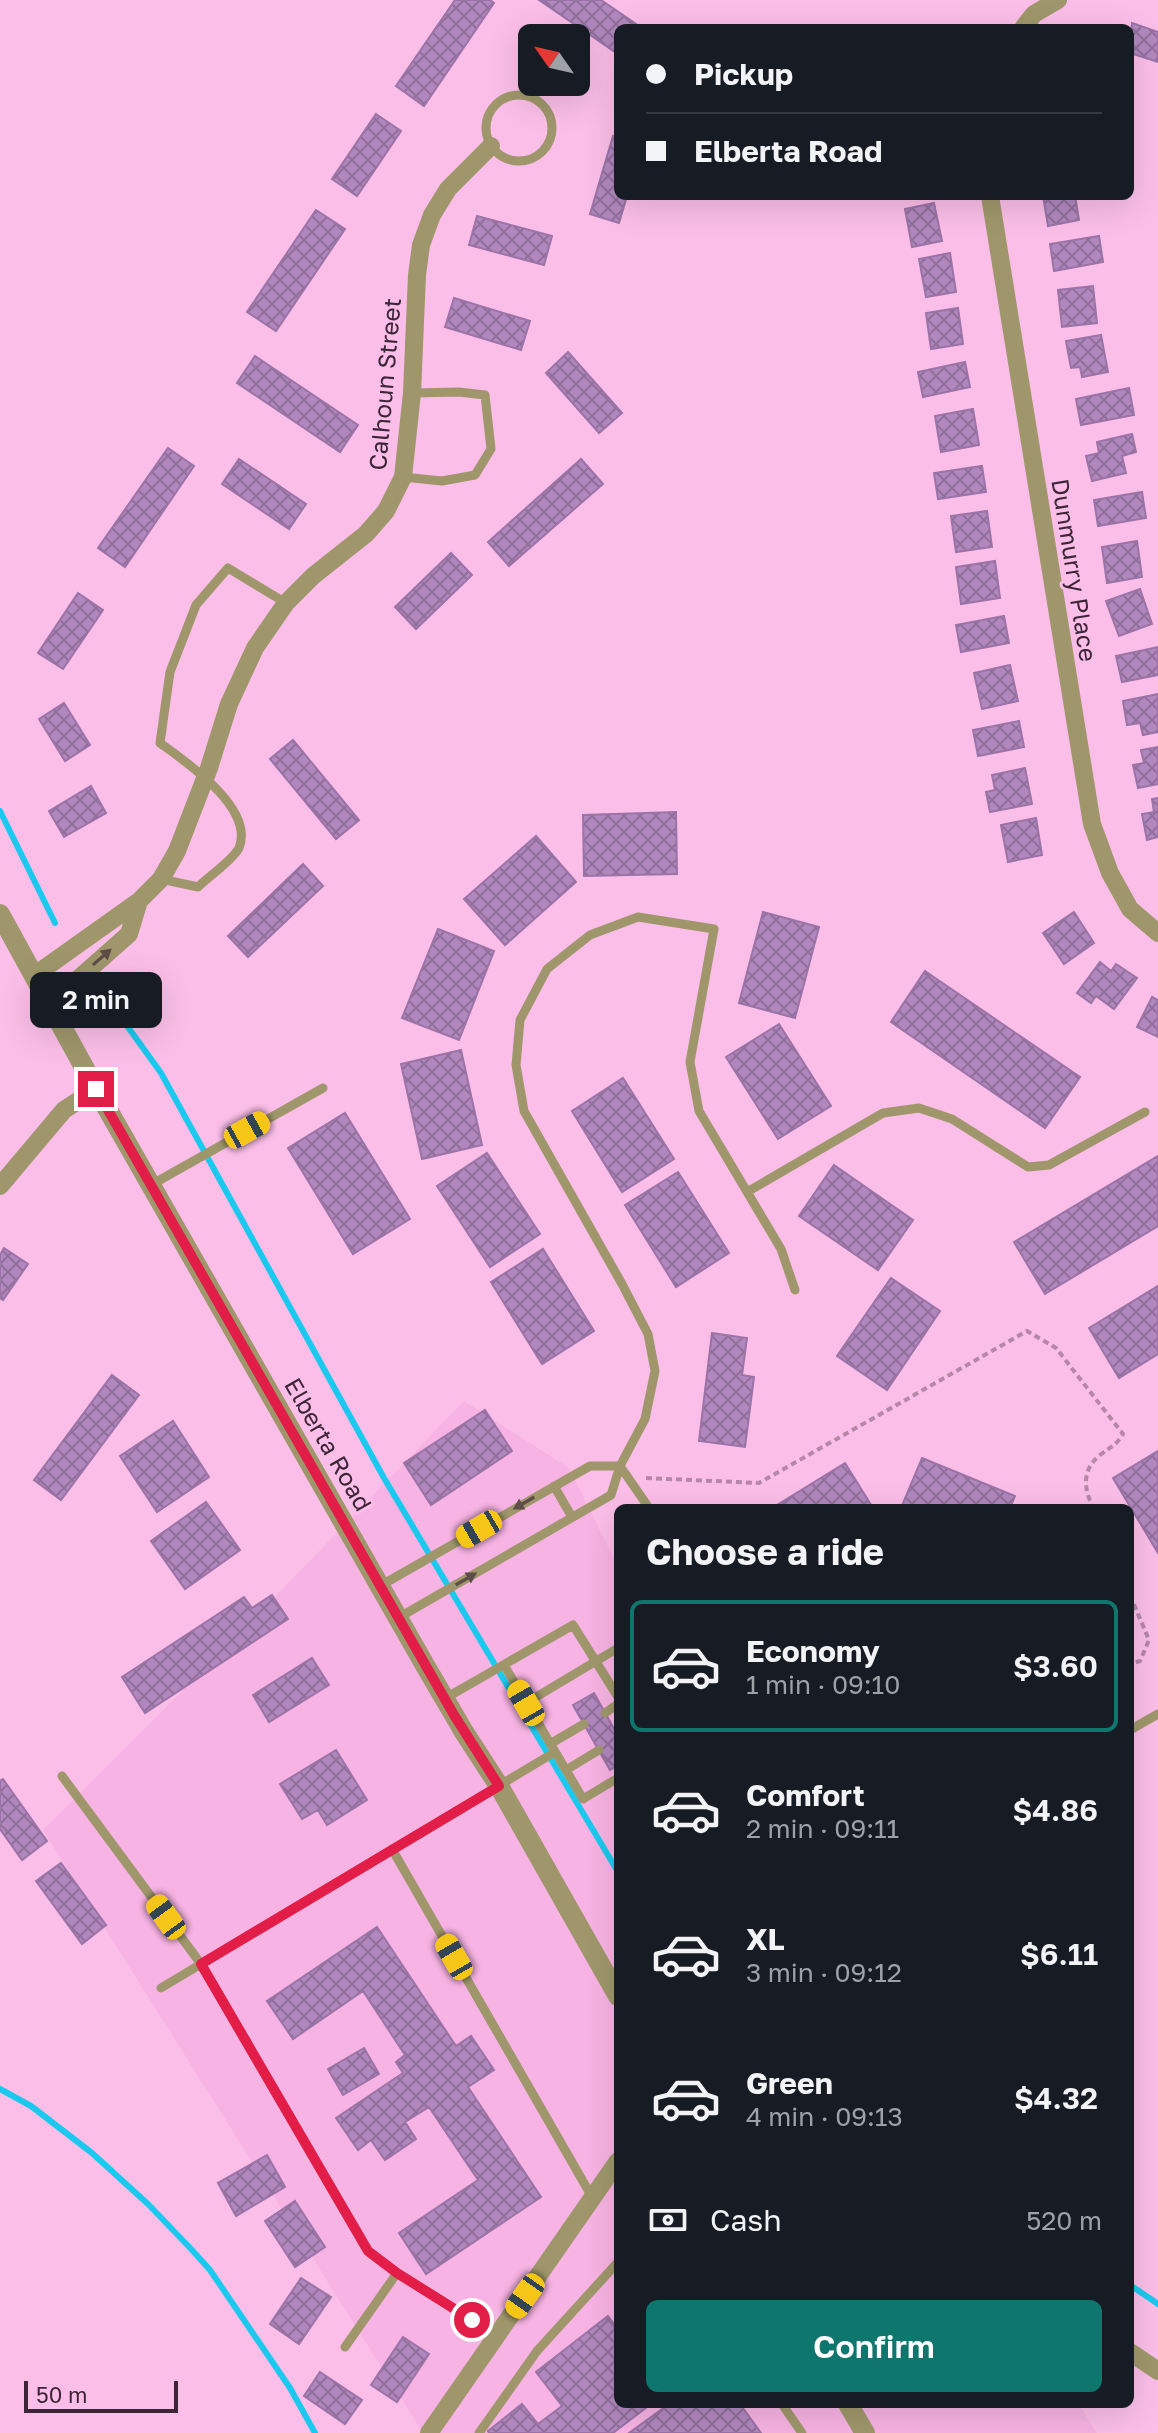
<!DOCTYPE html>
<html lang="en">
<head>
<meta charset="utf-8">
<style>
  body { margin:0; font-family:"Golos Text",sans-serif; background:#242831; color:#f1f3f6; height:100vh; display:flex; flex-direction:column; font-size:30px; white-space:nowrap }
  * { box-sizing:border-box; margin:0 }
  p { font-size:26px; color:#9ea1a6 }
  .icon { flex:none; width:44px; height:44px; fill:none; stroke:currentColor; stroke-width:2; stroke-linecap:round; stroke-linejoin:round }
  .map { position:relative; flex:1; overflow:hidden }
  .drawer { position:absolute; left:614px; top:1504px; width:520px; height:904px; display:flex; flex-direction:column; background:#171b24; border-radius:12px; box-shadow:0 8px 32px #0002 }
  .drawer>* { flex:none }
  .top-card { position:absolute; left:614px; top:24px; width:520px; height:176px; border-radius:12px; box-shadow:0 8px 32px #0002; display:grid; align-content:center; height:176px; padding:0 32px; background:#171b24 }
  .needle { width:52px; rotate:304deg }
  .buttons { position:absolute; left:518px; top:24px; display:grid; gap:16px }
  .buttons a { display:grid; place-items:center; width:72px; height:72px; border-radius:12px; background:#171b24; box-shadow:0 8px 32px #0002; font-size:40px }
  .scale { position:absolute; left:24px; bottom:20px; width:154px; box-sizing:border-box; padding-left:8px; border:4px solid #3c2536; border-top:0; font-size:22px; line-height:28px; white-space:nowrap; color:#3c2536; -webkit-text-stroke:6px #fbbee8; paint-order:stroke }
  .end { position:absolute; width:36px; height:36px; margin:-18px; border:10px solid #e11d48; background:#fff; box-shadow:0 0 0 4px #fff }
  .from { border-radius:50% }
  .bubble { position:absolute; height:56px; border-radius:12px; background:#171b24; box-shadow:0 8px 32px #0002; font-size:26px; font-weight:600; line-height:56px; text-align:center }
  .car { position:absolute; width:24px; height:48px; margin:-24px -12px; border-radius:10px; box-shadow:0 0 6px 2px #0007; background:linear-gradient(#f5c518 24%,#345 0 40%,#f5c518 0 76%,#345 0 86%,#f5c518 0) }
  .top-card b { display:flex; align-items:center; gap:28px; height:76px; font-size:30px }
  .top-card b+b { border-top:2px solid #363941 }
  .top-card i { width:20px; height:20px; background:#f1f3f6 }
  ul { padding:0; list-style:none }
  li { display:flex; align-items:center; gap:24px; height:132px; margin:0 16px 12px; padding:0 16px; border:4px solid transparent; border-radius:12px }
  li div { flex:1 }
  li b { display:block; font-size:30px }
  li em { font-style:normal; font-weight:600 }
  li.active { border-color:#0f766e }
  li>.icon { width:72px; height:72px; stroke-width:1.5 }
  h2 { padding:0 32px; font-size:36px; line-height:96px }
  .pay { display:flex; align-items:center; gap:20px; height:88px; padding:0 32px; font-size:30px }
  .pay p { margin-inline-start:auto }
  .primary-button { display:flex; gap:16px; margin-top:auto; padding:16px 32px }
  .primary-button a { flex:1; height:92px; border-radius:12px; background:#0f766e; color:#fff; font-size:32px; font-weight:600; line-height:92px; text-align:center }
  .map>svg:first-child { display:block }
  .built { fill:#f7b3e3 }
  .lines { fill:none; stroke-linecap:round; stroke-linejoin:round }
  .stream { stroke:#1cc9ee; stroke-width:6 }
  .building { fill:url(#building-cross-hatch); stroke:#9b73a7; stroke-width:2 }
  .path { stroke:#b687a8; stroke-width:4; stroke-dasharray:6 4; stroke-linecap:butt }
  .service { stroke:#9f976b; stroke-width:9 }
  .minor { stroke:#9f976b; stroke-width:18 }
  .tertiary { stroke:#9f976b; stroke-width:20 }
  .oneway { fill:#5f4d49 }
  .route { stroke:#e11d48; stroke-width:10 }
  .labels { text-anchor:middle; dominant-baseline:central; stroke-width:6; stroke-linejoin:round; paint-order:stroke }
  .street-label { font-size:24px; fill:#3c2536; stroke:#fbbee8 }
</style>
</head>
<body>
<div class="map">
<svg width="1158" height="2433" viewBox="0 0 1158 2433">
  <defs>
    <pattern id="building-cross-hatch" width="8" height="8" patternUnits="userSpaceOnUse" patternTransform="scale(2)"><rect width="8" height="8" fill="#b188be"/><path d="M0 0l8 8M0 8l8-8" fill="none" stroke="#916f9b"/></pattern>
  </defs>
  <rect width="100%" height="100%" fill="#fbbee8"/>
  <path class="built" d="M464,1401l105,67 49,99v837h461l18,29h-674l-380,-603 202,-202z"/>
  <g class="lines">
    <path class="stream" d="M0,811l55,112
      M97,984l64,89 223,405 234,394
      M0,2089l31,17 61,47 57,52 43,45 18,20 80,118 25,45
      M1130,2285l28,19"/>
  </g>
  <path class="building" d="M455,0h35l4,3 -70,103 -28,-20z
    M539,0h62l41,28h-24v26z
    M1132,23l26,9v30l-28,-9z
    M376,114l25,17 -44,65 -25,-17z
    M613,136l5,2v58h9l-8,27 -29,-9z
    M1043,196h32l4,24 -31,6z
    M934,203l8,38 -30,6 -7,-38z
    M316,210l29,19 -69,102 -29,-19z
    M477,216l75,20 -8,29 -75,-20z
    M1099,236l4,26 -49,9 -4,-27z
    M950,253l6,39 -30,5 -7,-38z
    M1093,286l4,37 -35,4 -4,-37z
    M454,298l76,23 -9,29 -76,-23z
    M958,308l5,36 -32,5 -5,-36z
    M1101,335l7,37 -26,5 -2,-10 -9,1 -5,-27z
    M568,352l54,61 -23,20 -53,-60z
    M255,356l103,69 -18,27 -103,-69z
    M965,362l5,25 -47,10 -5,-25z
    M1129,388l5,27 -53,10 -5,-26z
    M973,409l6,36 -38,7 -6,-36z
    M1132,434l4,18 -14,4 4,17 -34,8 -6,-25 13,-3 -2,-11z
    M168,448l26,18 -69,101 -27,-19z
    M239,459l67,45 -17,25 -67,-45z
    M581,459l22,25 -94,82 -21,-24z
    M982,466l4,26 -48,7 -4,-26z
    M1142,492l4,26 -48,8 -4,-26z
    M987,511l5,36 -36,5 -5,-36z
    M1137,541l5,36 -35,6 -5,-36z
    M451,553l21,22 -56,54 -21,-22z
    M995,561l5,37 -39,6 -5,-37z
    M1140,589l12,35 -33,12 -13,-35z
    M78,593l25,17 -40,59 -25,-16z
    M1004,616l5,27 -48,9 -5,-27z
    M1158,647v28l-36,7 -6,-26z
    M1010,665l8,36 -36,8 -8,-36z
    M1158,694v38l-15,3 -3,-12 -13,2 -4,-24z
    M64,703l26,42 -25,16 -26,-42z
    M1019,721l5,26 -46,9 -5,-26z
    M293,740l66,80 -23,19 -66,-80z
    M1158,747v37l-20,4 -5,-23 11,-2 -3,-13z
    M1025,768l7,36 -42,8 -4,-20 9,-2 -3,-15z
    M91,786l15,27 -42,24 -15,-26z
    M1158,798v39l-11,3 -5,-26 12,-2 -2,-13z
    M676,812l1,62 -93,2 -1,-61z
    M1036,818l6,37 -34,7 -7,-37z
    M536,836l40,46 -71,63 -41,-46z
    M303,864l20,22 -75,71 -20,-21z
    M763,912l56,15 -24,91 -56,-15z
    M1074,912l20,31 -30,21 -21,-31z
    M438,929l56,22 -35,89 -57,-22z
    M1100,962l11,9 5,-7 21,14 -23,31 -18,-13 -5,7 -14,-10z
    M925,971l155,106 -35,51 -154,-106z
    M1152,997l6,3v37l-21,-10z
    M779,1024l52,82 -53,33 -52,-82z
    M461,1050l21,95 -60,14 -21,-95z
    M623,1078l51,81 -52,33 -50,-81z
    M345,1113l65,106 -57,35 -65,-106z
    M487,1153l53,81 -50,33 -53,-81z
    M1158,1156v70l-113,68 -31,-52z
    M834,1165l79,55 -35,50 -79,-54z
    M678,1172l51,81 -53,34 -51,-82z
    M4,1248l24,16 -25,36 -3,-2v-43z
    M543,1249l51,82 -52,33 -51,-82z
    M891,1278l49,33 -53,79 -50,-34z
    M1158,1286v68l-39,24 -30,-50z
    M712,1333l35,5 -5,37 12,2 -9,70 -46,-6z
    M112,1375l27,20 -78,105 -27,-20z
    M485,1410l27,41 -81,54 -27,-42z
    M173,1421l36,56 -52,35 -37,-56z
    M1158,1451v102l-45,-75z
    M922,1458l93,38 -5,12h-109z
    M845,1463l28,45h-94l-2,-3z
    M206,1502l34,48 -55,39 -34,-48z
    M272,1595l16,24 -143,94 -23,-36 122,-80 8,11z
    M312,1658l17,27 -60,37 -16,-27z
    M594,1693l24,43v29l-8,5 -37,-65z
    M336,1750l31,50 -40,25 -9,-15 -16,9 -22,-35z
    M3,1779l44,62 -25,19 -22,-31v-48z
    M61,1863l45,62 -24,19 -46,-63z
    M377,1927l79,119 15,-10 23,34 -26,17 73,110 -115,77 -27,-41 79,-53 -49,-73 -24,15 11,17 -31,21 -14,-20 -13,10 -22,-32 67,-45 -7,-11 9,-7 -42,-64 -70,48 -26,-38z
    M364,2048l15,26 -36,21 -15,-26z
    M267,2155l18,32 -49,29 -18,-33z
    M295,2201l30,46 -30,20 -30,-46z
    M301,2278l30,19 -32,47 -29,-20z
    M608,2316l10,13v75h33l-38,29h-124l-1,-2 34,-27 16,20 24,-18 -26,-34z
    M403,2337l26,17 -32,48 -26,-17z
    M320,2372l42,28 -17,24 -41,-28z
    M669,2404h71l21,29h-132z"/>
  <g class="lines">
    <path class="path" d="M646,1478l113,5 268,-152 29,17 67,86c-8,13 -12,12 -23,21 -19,16 -16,33 -7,53
      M1130,1595l19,45 -9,21 -10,3"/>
    <path class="service" d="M486 128a33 33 0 1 1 66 0a33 33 0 1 1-66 0Z
      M403,477l39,4 33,-6 16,-26 -6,-54 -26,-3 -47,1
      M161,879l37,8c10,-10 35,-27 41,-39 16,-40 -53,-86 -79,-105l10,-71 26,-67 32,-37 58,35
      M151,1185l172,-97
      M747,1192l136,-79 36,-5 33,11 76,48 21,-2 96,-53
      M620,1466l29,42
      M554,1486l18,31
      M380,1586l210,-120h30
      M398,1618l213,-123 9,-29 25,-47 10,-48 -7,-37 -26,-50 -98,-173 -8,-46 4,-45 27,-51 43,-34 48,-18 76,12 -24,133 9,49 82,138 14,41
      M504,1665l79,134 35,-21
      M444,1699l129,-74 45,72
      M526,1703l92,-55
      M605,1713l13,-9
      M1130,1730l28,-16
      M550,1744l34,-20
      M566,1770l33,-20
      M62,1776l139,188 167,287 29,22 100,62
      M392,1849l200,348
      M161,1988l394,-236
      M345,2347l52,-74
      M782,2404l20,29
      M479,2433l58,-82 81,-89"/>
    <path class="minor" d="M1023,28l11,-14 24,-14
      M990,196l102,628 18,49 20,36 28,24
      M35,975l104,-74 22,-22 16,-28 32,-83 20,-64 26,-56 31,-45 27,-27 53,-42 20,-23 17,-34 9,-84 5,-118 4,-30 11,-30 16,-26 43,-43
      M50,1004l79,-70 10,-33
      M0,1186l64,-76 32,-21
      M1130,2352l28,19
      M429,2433l189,-272"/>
    <path class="tertiary" d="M0,914l96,175 330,578 38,65 35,54 119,210
      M848,2404l17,29"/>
  </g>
  <defs><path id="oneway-solid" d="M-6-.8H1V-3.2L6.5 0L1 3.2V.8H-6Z" transform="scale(2)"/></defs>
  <g class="oneway">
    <use href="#oneway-solid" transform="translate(102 957) rotate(-41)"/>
    <use href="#oneway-solid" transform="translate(524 1503) rotate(150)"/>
    <use href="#oneway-solid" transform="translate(466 1579) rotate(-30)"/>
  </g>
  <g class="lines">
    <path class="route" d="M96,1089l358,626 45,71 -298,178 167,287 29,22 75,47"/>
  </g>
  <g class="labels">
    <g class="street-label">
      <text transform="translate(384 384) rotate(-85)">Calhoun Street</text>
      <text transform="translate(1075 570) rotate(81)">Dunmurry Place</text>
      <text transform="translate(329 1444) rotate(60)">Elberta Road</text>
    </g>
  </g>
</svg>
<div class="buttons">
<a><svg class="needle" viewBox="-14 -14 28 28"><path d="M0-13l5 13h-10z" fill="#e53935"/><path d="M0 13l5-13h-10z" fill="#9ea1a6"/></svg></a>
</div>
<div class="scale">50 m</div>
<i class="end from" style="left:472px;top:2320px"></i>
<i class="end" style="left:96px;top:1089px"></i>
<div class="bubble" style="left:30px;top:972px;width:132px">2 min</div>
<i class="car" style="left:247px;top:1130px;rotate:61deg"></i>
<i class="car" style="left:479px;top:1529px;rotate:240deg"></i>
<i class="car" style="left:526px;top:1703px;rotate:330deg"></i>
<i class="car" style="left:166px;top:1917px;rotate:324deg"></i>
<i class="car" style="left:454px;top:1957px;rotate:330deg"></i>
<i class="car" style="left:525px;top:2296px;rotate:215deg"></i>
<div class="top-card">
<b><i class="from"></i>Pickup</b>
<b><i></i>Elberta Road</b>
</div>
<section class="drawer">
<h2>Choose a ride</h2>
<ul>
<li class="active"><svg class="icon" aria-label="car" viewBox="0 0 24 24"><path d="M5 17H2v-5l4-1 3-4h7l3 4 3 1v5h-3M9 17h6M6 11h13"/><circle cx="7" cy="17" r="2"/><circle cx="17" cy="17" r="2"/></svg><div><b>Economy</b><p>1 min · 09:10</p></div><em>$3.60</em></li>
<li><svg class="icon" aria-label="car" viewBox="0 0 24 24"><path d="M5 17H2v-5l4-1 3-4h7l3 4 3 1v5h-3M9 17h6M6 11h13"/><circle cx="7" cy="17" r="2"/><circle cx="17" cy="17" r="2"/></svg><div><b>Comfort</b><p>2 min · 09:11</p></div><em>$4.86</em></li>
<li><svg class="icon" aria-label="car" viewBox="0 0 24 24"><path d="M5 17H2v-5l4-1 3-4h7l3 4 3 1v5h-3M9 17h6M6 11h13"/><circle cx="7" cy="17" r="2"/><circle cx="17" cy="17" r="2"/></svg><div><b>XL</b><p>3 min · 09:12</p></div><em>$6.11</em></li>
<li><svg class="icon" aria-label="car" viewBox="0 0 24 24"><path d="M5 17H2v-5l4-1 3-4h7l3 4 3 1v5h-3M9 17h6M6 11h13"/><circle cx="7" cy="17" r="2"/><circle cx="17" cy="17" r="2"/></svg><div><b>Green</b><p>4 min · 09:13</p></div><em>$4.32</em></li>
</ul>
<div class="pay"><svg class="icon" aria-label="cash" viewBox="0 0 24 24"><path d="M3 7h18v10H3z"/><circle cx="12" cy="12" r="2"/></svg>Cash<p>520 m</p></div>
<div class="primary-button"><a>Confirm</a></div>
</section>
</div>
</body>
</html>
